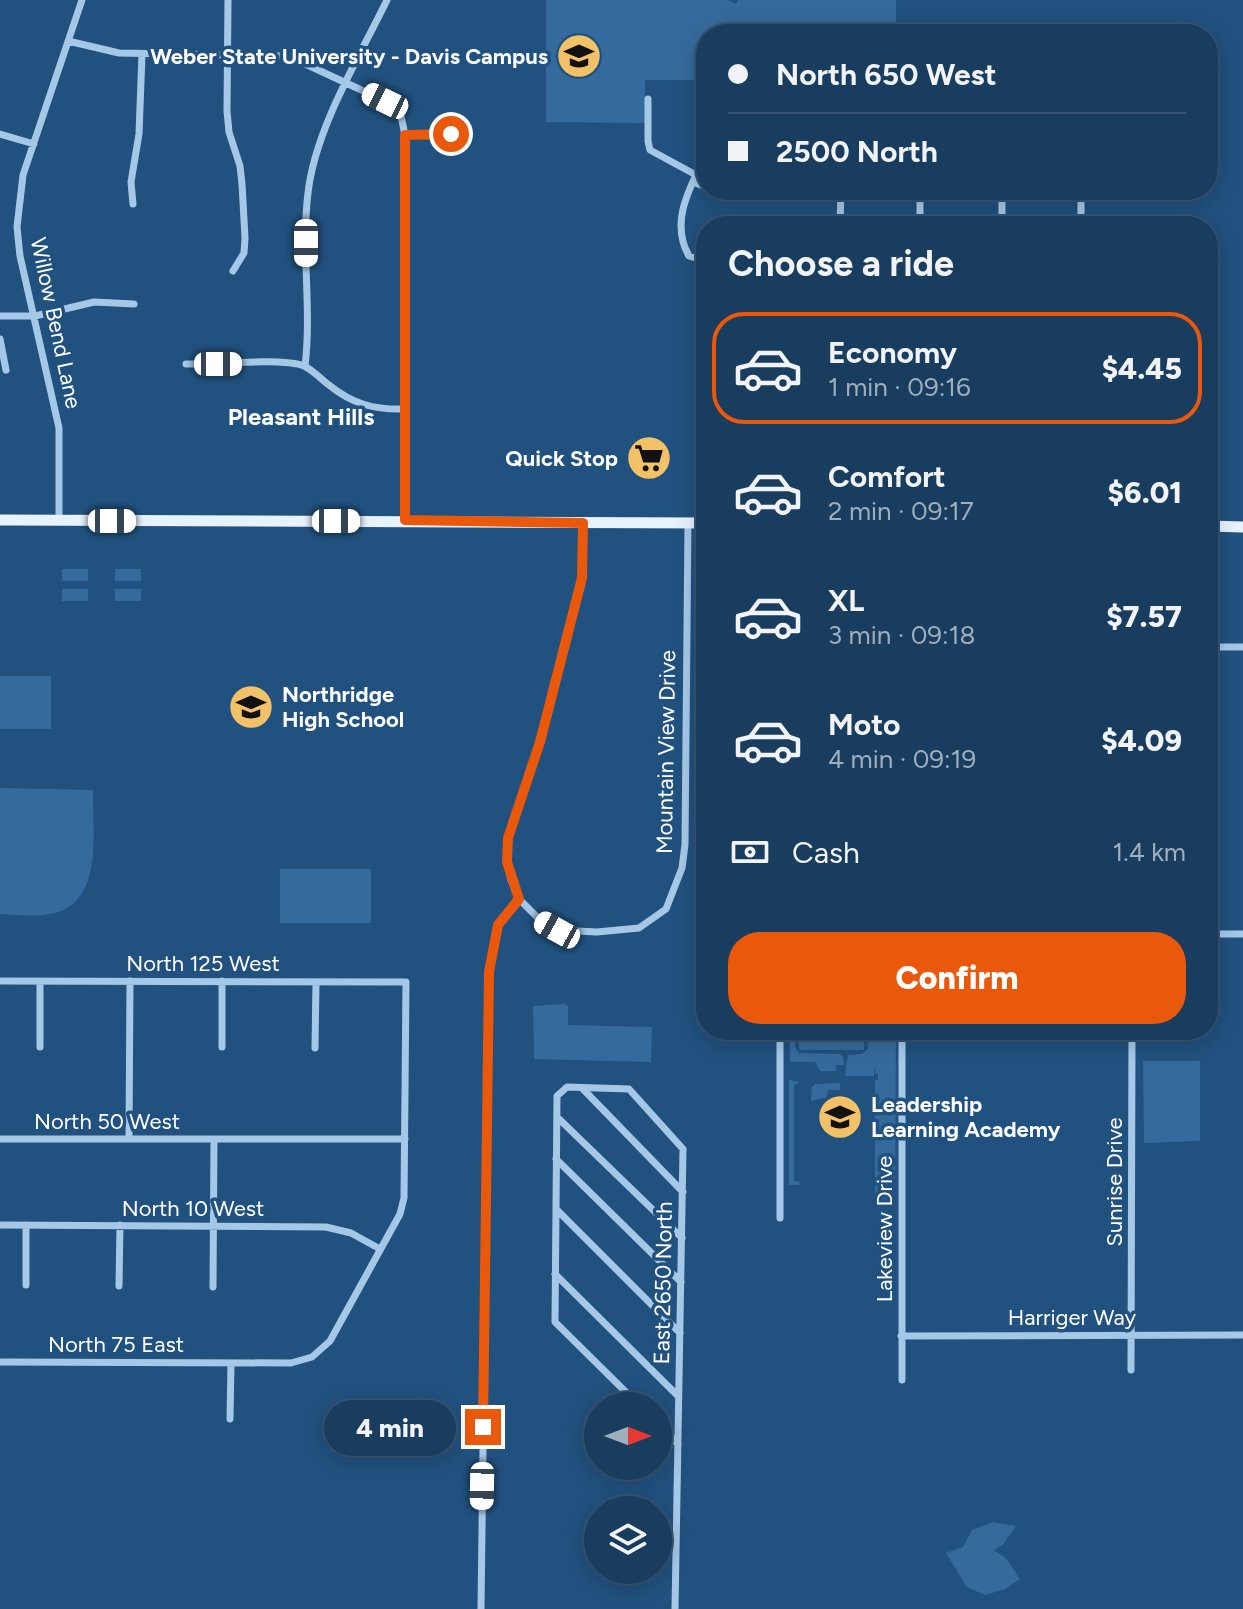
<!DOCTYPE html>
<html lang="en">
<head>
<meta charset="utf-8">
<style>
  body { margin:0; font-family:Figtree,sans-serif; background:#264867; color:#f1f3f6; height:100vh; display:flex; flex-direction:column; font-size:30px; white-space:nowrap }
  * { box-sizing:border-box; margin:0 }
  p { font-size:26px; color:#9faebc }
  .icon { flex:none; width:44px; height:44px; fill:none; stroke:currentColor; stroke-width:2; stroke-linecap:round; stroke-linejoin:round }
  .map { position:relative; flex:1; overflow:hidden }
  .drawer { position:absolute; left:696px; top:216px; width:522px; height:824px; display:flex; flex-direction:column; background:#193d5e; border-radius:32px; box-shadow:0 4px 20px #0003,0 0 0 2px #375673 }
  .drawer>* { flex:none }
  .hud { position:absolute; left:696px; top:24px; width:522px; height:176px; border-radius:32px; box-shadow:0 4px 20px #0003,0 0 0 2px #375673; display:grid; align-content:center; height:176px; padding:0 32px; background:#193d5e }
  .needle { width:52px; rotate:90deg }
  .controls { position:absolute; left:584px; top:1392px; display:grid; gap:16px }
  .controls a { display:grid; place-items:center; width:88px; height:88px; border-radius:50%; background:#193d5e; box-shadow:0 4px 20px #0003,0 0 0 2px #375673; font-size:40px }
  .end { position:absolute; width:36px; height:36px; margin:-18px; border:10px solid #ea580c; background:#fff; box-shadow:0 0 0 4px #fff }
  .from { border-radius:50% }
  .bubble { position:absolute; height:56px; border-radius:28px; background:#193d5e; box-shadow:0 4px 20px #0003,0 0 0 2px #375673; font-size:26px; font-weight:800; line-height:56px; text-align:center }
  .car { position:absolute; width:24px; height:48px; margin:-24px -12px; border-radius:10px; box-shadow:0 0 6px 2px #0007; background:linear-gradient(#fff 24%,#345 0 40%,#fff 0 76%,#345 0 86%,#fff 0) }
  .hud b { display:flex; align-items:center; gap:28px; height:76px; font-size:30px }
  .hud b+b { border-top:2px solid #375673 }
  .hud i { width:20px; height:20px; background:#f1f3f6 }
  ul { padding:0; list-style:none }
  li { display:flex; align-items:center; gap:24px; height:112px; margin:0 16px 12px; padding:0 16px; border:4px solid transparent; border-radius:32px }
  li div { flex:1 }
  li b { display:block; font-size:30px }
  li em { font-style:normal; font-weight:800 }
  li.active { border-color:#ea580c }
  li>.icon { width:72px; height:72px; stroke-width:1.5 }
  h2 { padding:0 32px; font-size:36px; line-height:96px }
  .pay { display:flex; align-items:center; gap:20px; height:88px; padding:0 32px; font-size:30px }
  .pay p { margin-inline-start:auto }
  .cta { display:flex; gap:16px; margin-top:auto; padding:16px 32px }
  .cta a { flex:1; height:92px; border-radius:32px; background:#ea580c; color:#fff; font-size:32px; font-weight:800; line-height:92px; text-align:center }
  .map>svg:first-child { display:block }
  .green { fill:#356b9c }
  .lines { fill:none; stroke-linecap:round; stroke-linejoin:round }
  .minor { stroke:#a6c8e7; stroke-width:7 }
  .primary { stroke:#e8f2fd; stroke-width:11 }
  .route { stroke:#ea580c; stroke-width:10 }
  .labels { text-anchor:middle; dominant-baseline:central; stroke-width:7; stroke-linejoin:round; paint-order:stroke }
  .poi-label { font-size:22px; font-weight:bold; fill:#fff; stroke:#21517e; text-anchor:end }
  .street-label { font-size:22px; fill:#fff; stroke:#21517e }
  .neighbourhood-label { font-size:24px; font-weight:bold; fill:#fff; stroke:#21517e }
</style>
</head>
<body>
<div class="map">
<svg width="1243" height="1609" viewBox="0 0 1243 1609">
  <rect width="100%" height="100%" fill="#21517e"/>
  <path class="green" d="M546,0h182l8,4 2,-4h158v34h-190v46h-61v43l-99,-1z
    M698,304h8v157l-10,-24z
    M62,569h26v12h-26z
    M115,569h26v12h-26z
    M62,589h26v12h-26z
    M115,589h26v12h-26z
    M0,676h51v53h-51z
    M0,788l93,2c-1,41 12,115 -43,124 -16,3 -34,1 -50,0z
    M280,869h91v54h-91z
    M565,1004l3,2v19l84,2 -1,35 -117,-3 -1,-53z
    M790,1030h6l-1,17 4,6 41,1 3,3 1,8h-8v6h-16l-5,-9h-25z
    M799,1030h66l-1,20h-63l-2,-2z
    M868,1030h28l-1,170h-20v-120h3v-6l-3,-1 -1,-8v11h-29l3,-21 14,-1 6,-5z
    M1143,1061h57v80l-56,2z
    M789,1080l11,2 -6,3v96l6,1 -1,3h-10z
    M840,1083v7h-12l-1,7 -16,4 1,-14 3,-3z
    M993,1522l23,4 -13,19 -9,5 12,8 14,21 -15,10 -20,6 -18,-8 -21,-34 17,-6 9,-17z"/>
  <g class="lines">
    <path class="minor" d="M228,0l-1,111 2,21 11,34 2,18 3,54 -1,15 -11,18
      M68,41l51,12 169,3 97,45 16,15 4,19v385
      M648,99v42l2,9 46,25
      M0,134l34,10
      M405,135l46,-1
      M706,154c-15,32 -37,67 -17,102l17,5
      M693,182l13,5
      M920,190v36
      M133,204l-2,-22 8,-48 3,-80
      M840,226l1,-36
      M1002,226v-36
      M1081,226v-36
      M0,316h35l59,-14 40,2
      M0,339l6,31
      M186,364c26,0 98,-6 118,2 9,4 18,14 25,19 23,19 46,25 75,24
      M305,366c7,-57 -4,-115 3,-173 7,-64 51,-135 79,-193
      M59,520v-92l-39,-172 -3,-29 6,-52 59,-175
      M583,523l-1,55 -42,164 -32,96 -1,24 4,18 8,19 20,20 18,11 40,2 42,-4 27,-19 16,-41 3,-23 3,-322
      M1208,647h35
      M1208,934h35
      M0,981l406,1 -2,216 -4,16 -70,127 -18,16 -21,6 -291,-1
      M222,981v66
      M40,982v65
      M780,1030v188
      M315,1048l1,-66
      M582,1088l101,104
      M557,1117l125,121
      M0,1139h405
      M129,1139l1,-158
      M556,1159l125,123
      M556,1209l124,124
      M0,1225l326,2 25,6 29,16
      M26,1225v60
      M555,1274l123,122
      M119,1286l1,-61
      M213,1287l1,-148
      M901,1336l342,-1
      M1131,1370l1,-340
      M902,1380v-350
      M640,1406l-85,-84 2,-226 10,-9 62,2 54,60 -8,460
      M230,1419l1,-56
      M658,1424l20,20
      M481,1609l8,-637 9,-47 21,-26"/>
    <path class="primary" d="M0,520l706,3
      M1208,526l35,1"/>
  </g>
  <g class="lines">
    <path class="route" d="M451,134l-46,1v385l178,3 -1,55 -42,164 -32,96 -1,24 12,37 -21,26 -9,47 -6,455"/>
  </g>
  <defs>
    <g id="university-disc" transform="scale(2.3)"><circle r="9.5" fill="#f3c168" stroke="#21517e"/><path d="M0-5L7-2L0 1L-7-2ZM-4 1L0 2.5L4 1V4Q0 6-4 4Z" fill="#111"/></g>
    <g id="supermarket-disc" transform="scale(2.3)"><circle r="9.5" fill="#f3c168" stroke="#21517e"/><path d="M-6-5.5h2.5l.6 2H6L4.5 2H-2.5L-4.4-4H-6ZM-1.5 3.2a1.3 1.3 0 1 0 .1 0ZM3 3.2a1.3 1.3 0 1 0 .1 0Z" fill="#111"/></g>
    <g id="school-disc" transform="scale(2.3)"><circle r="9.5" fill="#f3c168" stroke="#21517e"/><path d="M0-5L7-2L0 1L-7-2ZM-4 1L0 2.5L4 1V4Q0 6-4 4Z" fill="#111"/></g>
  </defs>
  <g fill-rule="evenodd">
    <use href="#university-disc" x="579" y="56"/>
    <use href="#supermarket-disc" x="649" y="458"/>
    <use href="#school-disc" x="251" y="707"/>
    <use href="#school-disc" x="840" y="1117"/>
  </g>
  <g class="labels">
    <g class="poi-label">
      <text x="548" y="56">Weber State University - Davis Campus</text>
      <text x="618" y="458">Quick Stop</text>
      <text x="282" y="694" text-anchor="start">Northridge<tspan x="282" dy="25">High School</tspan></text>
      <text x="871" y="1104" text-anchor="start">Leadership<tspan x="871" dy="25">Learning Academy</tspan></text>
    </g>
    <g class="street-label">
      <text transform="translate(56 323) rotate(78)">Willow Bend Lane</text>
      <text transform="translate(666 752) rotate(-89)">Mountain View Drive</text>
      <text x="203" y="963">North 125 West</text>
      <text x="107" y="1121">North 50 West</text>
      <text transform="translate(1114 1182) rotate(-90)">Sunrise Drive</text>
      <text x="193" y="1208">North 10 West</text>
      <text transform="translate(884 1229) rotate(-90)">Lakeview Drive</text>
      <text transform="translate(663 1283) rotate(-89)">East 2650 North</text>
      <text x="1072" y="1317">Harriger Way</text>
      <text x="116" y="1344">North 75 East</text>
    </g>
    <g class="neighbourhood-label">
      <text x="301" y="416">Pleasant Hills</text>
    </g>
  </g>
</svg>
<div class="controls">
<a><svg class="needle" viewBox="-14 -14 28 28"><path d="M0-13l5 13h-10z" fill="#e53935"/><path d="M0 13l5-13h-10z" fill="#9faebc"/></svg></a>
<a><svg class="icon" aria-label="layers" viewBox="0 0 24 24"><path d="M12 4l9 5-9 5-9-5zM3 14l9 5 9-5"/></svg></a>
</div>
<i class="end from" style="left:451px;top:134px"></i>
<i class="end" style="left:483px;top:1427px"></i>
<div class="bubble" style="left:324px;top:1400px;width:132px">4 min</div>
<i class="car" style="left:385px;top:101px;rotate:296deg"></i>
<i class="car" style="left:306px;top:243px;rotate:180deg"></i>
<i class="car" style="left:218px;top:364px;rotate:90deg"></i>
<i class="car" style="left:112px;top:521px;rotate:90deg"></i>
<i class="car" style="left:336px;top:521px;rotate:90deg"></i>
<i class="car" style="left:557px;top:930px;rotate:299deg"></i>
<i class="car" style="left:482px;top:1486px;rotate:181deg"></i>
<div class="hud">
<b><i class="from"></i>North 650 West</b>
<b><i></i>2500 North</b>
</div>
<section class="drawer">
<h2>Choose a ride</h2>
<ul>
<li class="active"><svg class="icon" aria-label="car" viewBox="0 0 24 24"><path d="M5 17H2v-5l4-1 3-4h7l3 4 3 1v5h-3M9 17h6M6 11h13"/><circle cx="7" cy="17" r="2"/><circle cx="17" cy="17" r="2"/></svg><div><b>Economy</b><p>1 min · 09:16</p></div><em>$4.45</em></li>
<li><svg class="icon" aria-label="car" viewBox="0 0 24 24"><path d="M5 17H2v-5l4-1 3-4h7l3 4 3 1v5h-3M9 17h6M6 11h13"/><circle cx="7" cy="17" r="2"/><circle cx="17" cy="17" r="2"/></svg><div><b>Comfort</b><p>2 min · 09:17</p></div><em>$6.01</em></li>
<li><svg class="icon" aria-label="car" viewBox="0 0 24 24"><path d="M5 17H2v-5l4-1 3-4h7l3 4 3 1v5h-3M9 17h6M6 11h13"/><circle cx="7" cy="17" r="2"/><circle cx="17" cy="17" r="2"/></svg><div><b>XL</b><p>3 min · 09:18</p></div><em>$7.57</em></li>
<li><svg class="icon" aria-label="car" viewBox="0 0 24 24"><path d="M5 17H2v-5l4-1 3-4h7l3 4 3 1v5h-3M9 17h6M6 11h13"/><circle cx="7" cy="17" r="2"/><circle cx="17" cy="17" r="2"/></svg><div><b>Moto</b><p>4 min · 09:19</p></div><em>$4.09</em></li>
</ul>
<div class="pay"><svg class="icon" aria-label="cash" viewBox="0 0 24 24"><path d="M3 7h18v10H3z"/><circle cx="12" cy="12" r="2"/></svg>Cash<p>1.4 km</p></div>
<div class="cta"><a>Confirm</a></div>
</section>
</div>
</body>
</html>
